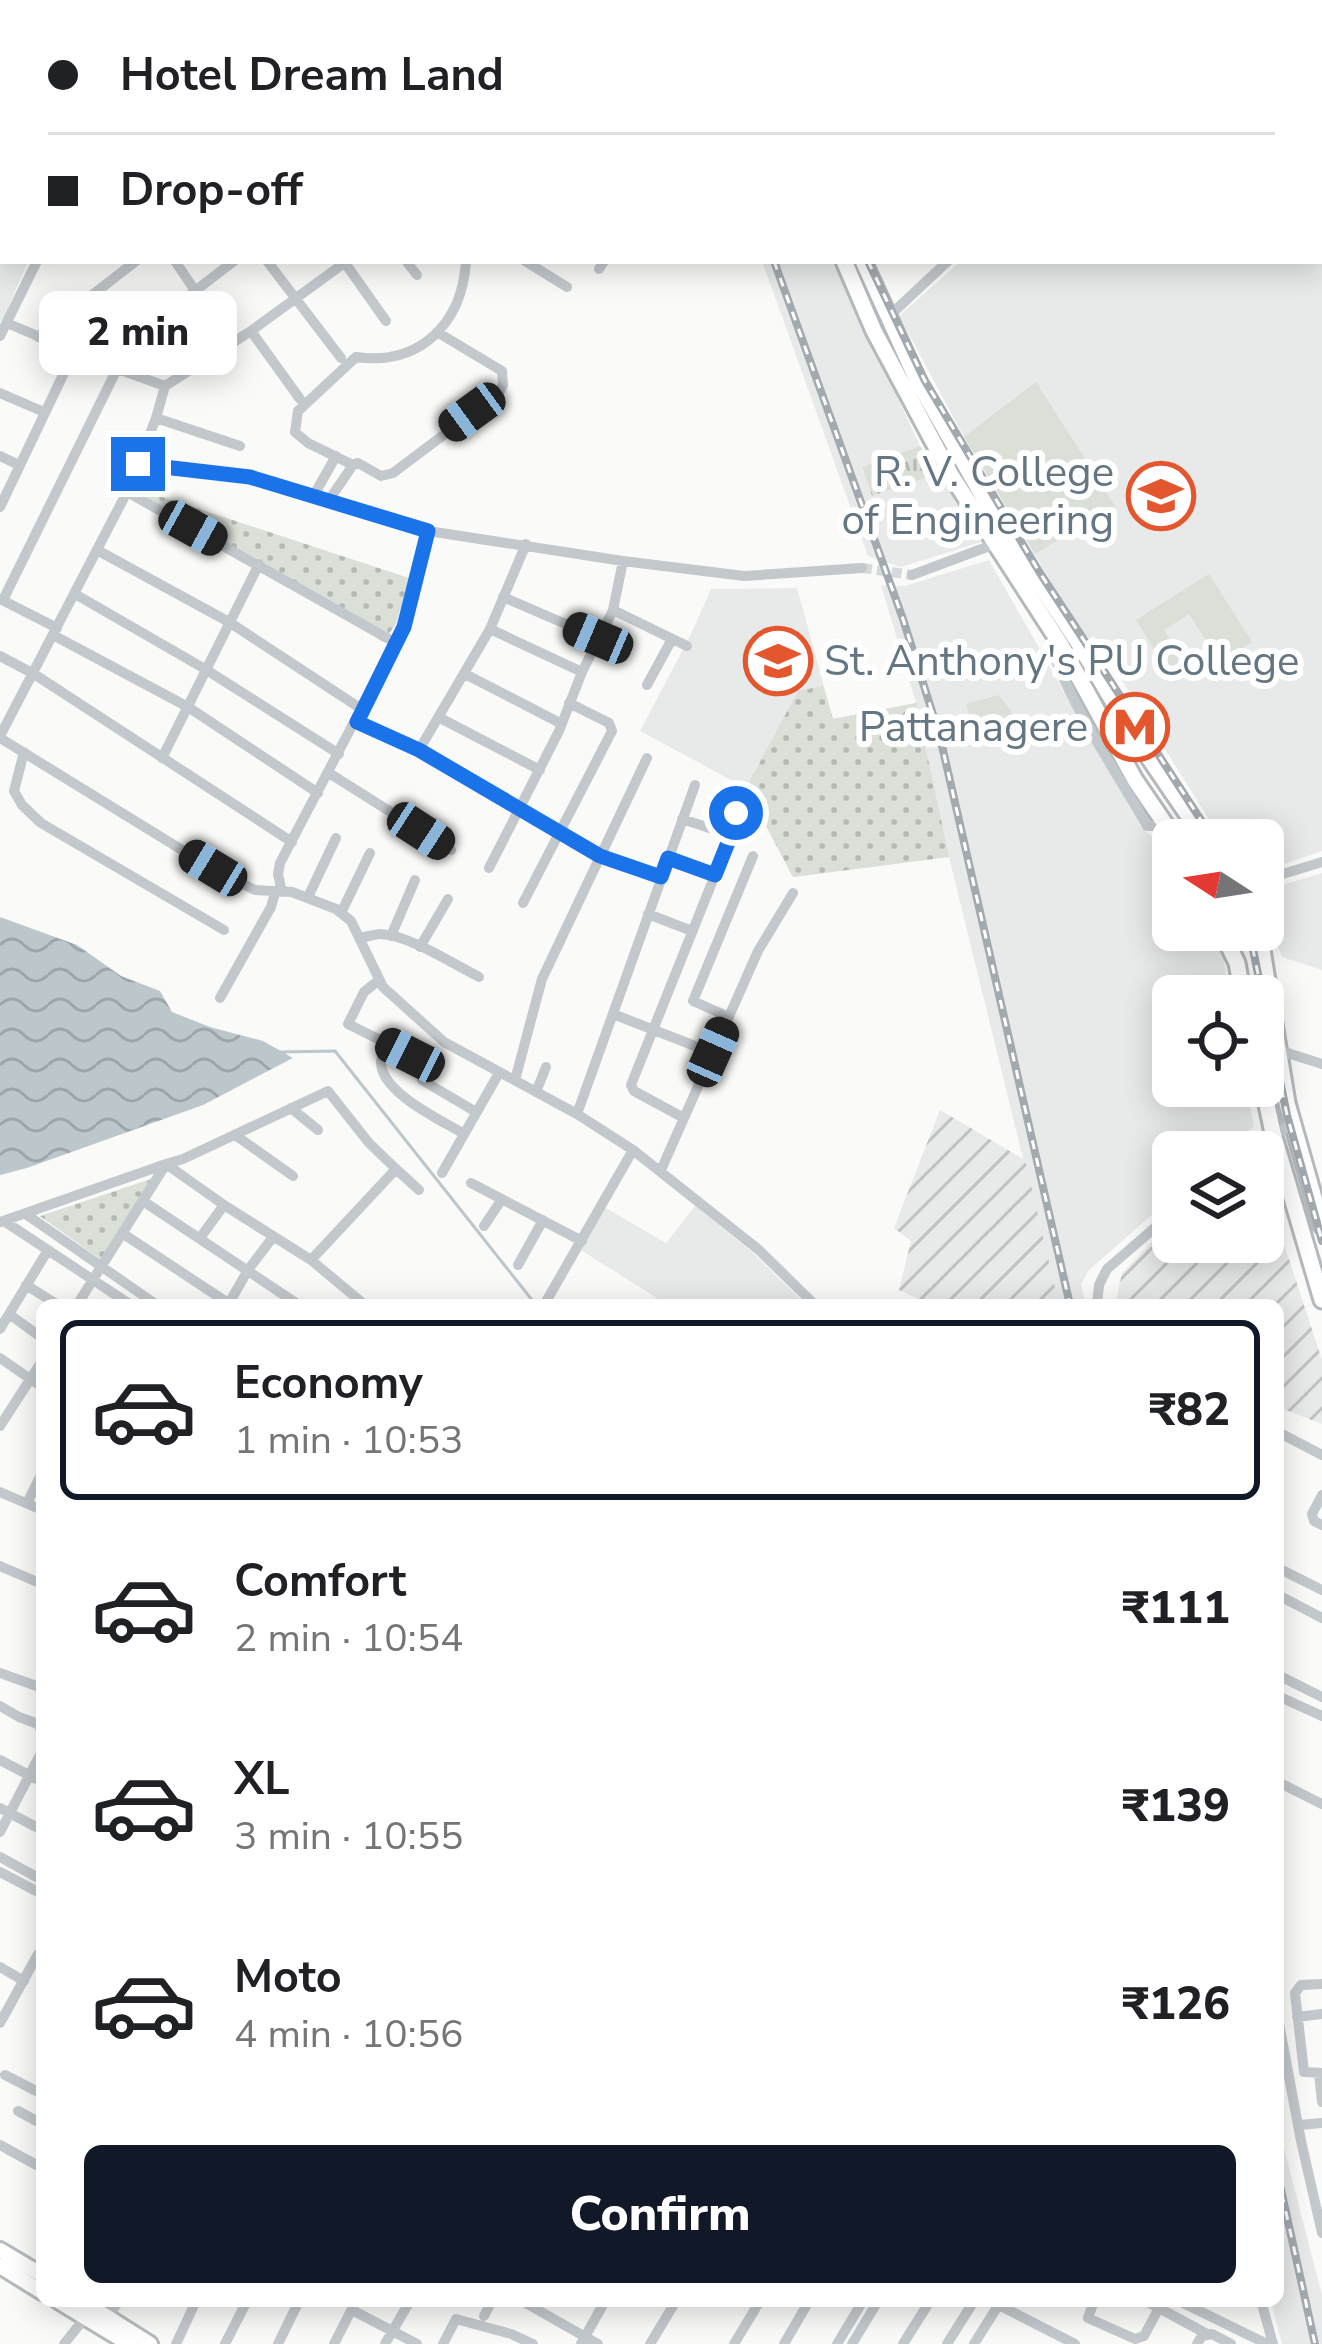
<!DOCTYPE html>
<html lang="en">
<head>
<meta charset="utf-8">
<style>
  body { margin:0; font-family:"Nunito Sans",sans-serif; background:#f2f2f2; color:#202124; height:100vh; display:flex; flex-direction:column; font-size:45px; white-space:nowrap }
  * { box-sizing:border-box; margin:0 }
  p { font-size:39px; color:#757577 }
  .icon { flex:none; width:66px; height:66px; fill:none; stroke:currentColor; stroke-width:2; stroke-linecap:round; stroke-linejoin:round }
  .map { position:relative; flex:1; overflow:hidden }
  .details { position:absolute; left:36px; top:1299px; width:1248px; height:1008px; display:flex; flex-direction:column; background:#fff; border-radius:18px; box-shadow:0 6px 30px #0003 }
  .details>* { flex:none }
  .hud { position:absolute; left:0px; top:0px; width:1323px; height:264px; box-shadow:0 6px 30px #0003; display:grid; align-content:center; height:264px; padding:0 48px; background:#fff }
  .needle { width:78px; rotate:282deg }
  .controls { position:absolute; left:1152px; top:819px; display:grid; gap:24px }
  .controls a { display:grid; place-items:center; width:132px; height:132px; border-radius:18px; background:#fff; box-shadow:0 6px 30px #0003; font-size:60px }
  .end { position:absolute; width:54px; height:54px; margin:-27px; border:15px solid #1a73e8; background:#fff; box-shadow:0 0 0 6px #fff }
  .from { border-radius:50% }
  .bubble { position:absolute; height:84px; border-radius:18px; background:#fff; box-shadow:0 6px 30px #0003; font-size:39px; font-weight:800; line-height:84px; text-align:center }
  .car { position:absolute; width:36px; height:72px; margin:-36px -18px; border-radius:15px; box-shadow:0 0 9px 3px #0007; background:linear-gradient(#222 24%,#8ab4d8 0 40%,#222 0 76%,#8ab4d8 0 86%,#222 0) }
  .hud b { display:flex; align-items:center; gap:42px; height:114px; font-size:45px }
  .hud b+b { border-top:3px solid #e0e0e0 }
  .hud i { width:30px; height:30px; background:#202124 }
  ul { padding:21px 0 0; list-style:none }
  li { display:flex; align-items:center; gap:36px; height:180px; margin:0 24px 18px; padding:0 24px; border:6px solid transparent; border-radius:18px }
  li div { flex:1 }
  li b { display:block; font-size:45px }
  li em { font-style:normal; font-weight:800 }
  li.active { border-color:#111827 }
  li>.icon { width:108px; height:108px; stroke-width:1.5 }
  .primary-button { display:flex; gap:24px; margin-top:auto; padding:24px 48px }
  .primary-button a { flex:1; height:138px; border-radius:18px; background:#111827; color:#fff; font-size:48px; font-weight:800; line-height:138px; text-align:center }
  .map>svg:first-child { display:block }
  .built { fill:#e8e9e9 }
  .industrial { fill:url(#industrial-furrows) }
  .grass { fill:url(#grass-tufts) }
  .park { fill:url(#park-dots) }
  .garden { fill:#dadfd7 }
  .water { fill:url(#water-waves) }
  .lines { fill:none; stroke-linecap:round; stroke-linejoin:round }
  .stream { stroke:#bbc7cb; stroke-width:3 }
  .minor-tunnel { stroke:#d5d9db; stroke-width:10; stroke-dasharray:10 5; stroke-linecap:butt }
  .major-casing { stroke:#b5babe; stroke-width:20 }
  .highway-casing { stroke:#b4b9bd; stroke-width:21 }
  .minor { stroke:#c3c8cc; stroke-width:10 }
  .major { stroke:#fff; stroke-width:14 }
  .highway { stroke:#fff; stroke-width:15 }
  .rail-casing { stroke:#a2aab0; stroke-width:8 }
  .rail { stroke:#fff; stroke-width:3; stroke-dasharray:9; stroke-linecap:butt }
  .route { stroke:#1a73e8; stroke-width:15 }
  .labels { text-anchor:middle; dominant-baseline:central; stroke-width:12; stroke-linejoin:round; paint-order:stroke }
  .poi-label { font-size:42px; fill:#657683; stroke:#fff; text-anchor:end }
</style>
</head>
<body>
<div class="map">
<svg width="1322" height="2344" viewBox="0 0 1322 2344">
  <defs>
    <pattern id="industrial-furrows" width="10" height="10" patternUnits="userSpaceOnUse" patternTransform="scale(3)"><rect width="10" height="10" fill="#e8e9e9"/><path d="M-1 1l2-2M0 10L10 0M9 11l2-2" fill="none" stroke="#c0c1c2"/></pattern>
    <pattern id="grass-tufts" width="24" height="20" patternUnits="userSpaceOnUse" patternTransform="scale(3)"><rect width="24" height="20" fill="#dadfd7"/><path d="M3 7l-1-3M5 7V3M7 7l1-3M15 17l-1-3M17 17v-4M19 17l1-3" fill="none" stroke="#b4b9b4"/></pattern>
    <pattern id="park-dots" width="8" height="8" patternUnits="userSpaceOnUse" patternTransform="scale(3)"><rect width="8" height="8" fill="#dadfd7"/><path d="M2 2h.1M6 6h.1" fill="none" stroke="#b4b9b4" stroke-width="1.8" stroke-linecap="round"/></pattern>
    <pattern id="water-waves" width="16" height="10" patternUnits="userSpaceOnUse" patternTransform="scale(3)"><rect width="16" height="10" fill="#bbc7cb"/><path d="M0 5q4-4 8 0t8 0" fill="none" stroke="#9ca6aa"/></pattern>
  </defs>
  <rect width="100%" height="100%" fill="#fafaf8"/>
  <path class="built" d="M0,0h136l-1,3h-132v258h25l-26,61 -2,-1z
    M1322,164v687l-59,20v-31h-41l-128,-204 -8,4 -122,-203 -65,-121 62,-55h359z
    M762,261h72l86,185 -58,21 10,29 66,-22 43,68 -80,25 -33,-11z
    M989,560l152,267 15,13 17,23v67h39l10,20 8,46h-57v90h73l8,40 -31,26h-50v44l-85,75 -7,14 5,20h-27l-110,-448 -156,20 -47,-89 -106,-57 50,-95 21,-47 86,-1 36,131 83,-16 -35,-118 24,1z
    M1322,873v97l-40,-13 -19,-45v-21z
    M695,1206l57,46 47,46 -3,7h-142l3,-7 -78,-49 25,-42 62,36z
    M1278,2125l44,170v49h-40l-11,-43h7z"/>
  <path class="industrial" d="M940,1110l85,50 34,145h-128l-32,-15 12,-49 -17,-13z
    M1274,1214l48,146v64l-44,-17v-102h-163l7,-32 51,-53v22h34l9,11 17,-11h30v-20z"/>
  <path class="grass" d="M920,446l18,28 -66,22 -10,-29z"/>
  <path class="park" d="M141,490l268,88 -13,46 -13,18 -245,-147z
    M823,686l10,33 83,-16 33,154 -156,20 -47,-89 52,-97z
    M151,1179l-50,81 -61,-44z"/>
  <path class="garden" d="M1036,382l79,124 -80,48 -71,-117z
    M1209,574l43,68 -32,20 -31,-48 -25,16 27,43 -16,10 -39,-63z
    M999,695l24,33 -43,14 -14,-38z"/>
  <path class="water" d="M0,917l77,28 44,31 39,15 12,21 38,15 53,14 30,17 -90,47 -176,63 -27,7z"/>
  <g class="lines">
    <path class="stream" d="M279,1052l56,-1 201,254"/>
    <path class="minor-tunnel" d="M862,568l50,7"/>
    <g class="major-casing">
      <path id="major" d="M0,2250l42,25
        M0,2266l42,26
        M58,2301l71,43
        M82,2301l68,43"/>
    </g>
    <g class="highway-casing">
      <path id="highway" d="M720,0l2,3
        M740,0l1,3
        M844,261l30,70 77,144 110,170 74,135 41,60
        M863,261l54,119 77,136 82,123 54,91 75,110
        M1221,930l16,33 6,33
        M1253,930l9,20 25,153 35,123
        M1263,1086l10,47 49,167"/>
    </g>
    <path class="minor" d="M332,0l3,3
      M525,0l2,3
      M591,0l2,3
      M1312,0l2,3
      M156,3l1,-3
      M247,3l2,-3
      M399,3l5,-3
      M511,3l4,-3
      M1234,3l4,-3
      M1320,13l2,4
      M1320,40l2,-1
      M1320,127l2,-2
      M175,261l19,28
      M267,261l74,97
      M406,261l11,14
      M525,261l42,26
      M345,263l41,58
      M599,269l5,-8
      M887,318l61,-57
      M7,323l94,40 64,23
      M251,331l49,68
      M437,332l65,39 1,14 -5,9 -105,79 -12,3 -23,-13 -5,2 -45,-22 -13,-11 3,-21 58,-54c64,9 106,-33 110,-96
      M0,336l37,-75
      M38,337l98,-76
      M101,363l133,-102
      M0,393l44,19
      M156,418l84,28
      M0,456l19,9
      M138,464l112,13 178,54 195,30 121,15 118,-8
      M127,492l269,151
      M314,495l22,-39
      M329,500l24,-35
      M0,507l74,-155
      M97,550l132,72 134,88
      M912,575l83,-31
      M75,594l130,75 134,85
      M503,597l95,41
      M0,599l57,29
      M3,600l114,-231
      M613,610l74,36
      M53,635l135,72 130,86
      M1063,650l-7,11c24,58 60,111 91,165h20
      M0,656l34,18 258,168
      M582,672l31,-62 10,-49
      M465,674l97,50
      M647,685l25,-46
      M440,718l100,52
      M357,721l62,29 181,106 61,21
      M0,736l127,-244 29,-74 9,-32 86,-55 96,-70
      M0,738l213,131 42,21 37,2 44,17 15,12 32,66 61,55 133,72 56,36 126,100 56,55
      M419,750l71,-121 36,-85
      M24,752l-10,39 8,14 19,18 183,107
      M162,758l97,-194
      M329,773l122,77
      M682,819l49,16
      M668,858l47,17
      M489,868l70,-137 23,-59 -92,-43
      M1263,880l59,-18
      M282,892l-4,-18 2,-11 124,-236 24,-96
      M308,897l28,-59
      M523,903l89,-172 -3,-8 -40,-20
      M341,913l29,-60
      M648,914l44,17
      M391,936l24,-56
      M359,938c1,0 19,-4 20,-4 29,0 74,30 100,43
      M420,947l28,-48
      M379,980l-15,12 -16,32 62,31
      M220,998l51,-91 4,-14
      M613,1014l100,39
      M729,1017l-36,-16 60,-145
      M387,1044c-2,6 -6,12 -6,19 1,30 60,57 83,71
      M1278,1050l44,14
      M422,1080l54,32
      M515,1080l27,-101 105,-221
      M536,1092l10,-25
      M291,1108l27,22
      M577,1114l118,-329
      M684,1118l-50,-27 -3,-6 100,-250 5,-22
      M235,1135l58,41
      M1244,1152l48,-28
      M396,1169l23,21
      M661,1170l97,-219 35,-58
      M442,1173l57,-100
      M471,1183l111,58
      M143,1201l156,104
      M27,1215l130,90
      M4,1221l127,84
      M0,1222l166,-58 58,41 87,55 54,45
      M484,1226l18,-27
      M122,1233l109,72
      M200,1238l24,-33
      M518,1265l25,-45
      M26,1285l32,20
      M77,1305l89,-141 17,-5 145,-68 41,52 27,26 -85,91
      M228,1305l20,-35 25,-33
      M544,1305l89,-155
      M1097,1305l2,-20 8,-16 66,-57
      M9,1314l33,24
      M0,1329l48,-79
      M0,1358l42,29
      M0,1426l42,-65
      M1278,1432l44,23
      M0,1492l42,18
      M1322,1495l-10,19 2,7 8,4
      M27,1503l15,-30
      M0,1566l42,18
      M1278,1568l44,22
      M1278,1595l44,23
      M0,1673l42,15
      M1278,1675l44,22
      M1278,1696l44,20
      M0,1706l19,11 19,7 4,8
      M0,1760l42,22
      M1278,1782l44,22
      M0,1808l40,21
      M0,1832l42,-81
      M0,1857l42,23
      M0,1872l42,22
      M0,1967l24,14
      M1322,1984l-21,1 -6,8 9,79 18,1
      M1297,2017l25,-3
      M1278,2018l23,123 21,92
      M0,2023l38,-69
      M1319,2074l3,28
      M5,2075l37,19
      M18,2111l24,13
      M1299,2125l23,-2
      M0,2145l42,23
      M522,2301l76,43
      M991,2301l84,43
      M1094,2301l-6,17 47,21 9,-3 15,-28
      M1146,2301l61,33
      M1179,2301l88,43
      M1261,2301l12,43
      M352,2310l65,34
      M484,2316l8,-15
      M108,2317l11,-16
      M64,2344l23,-29
      M176,2344l20,-43
      M225,2344l22,-43
      M278,2344l21,-43
      M334,2344l22,-43
      M385,2344l25,-43
      M443,2344l13,-25 55,15 22,10
      M581,2344l24,-43
      M650,2344l26,-43
      M734,2344l26,-43
      M784,2344l25,-43
      M837,2344l26,-43
      M852,2344l26,-43
      M903,2344l27,-43
      M947,2344l27,-43
      M974,2344l27,-43
      M1197,2344l5,-8 10,-2 19,10"/>
    <use href="#major" class="major"/>
    <use href="#highway" class="highway"/>
    <g class="rail-casing">
      <path id="rail" d="M649,0l3,3
        M743,0l2,3
        M774,261l129,358 37,118 130,568
        M868,261l57,120 115,192 174,267
        M1249,930l38,185 35,126
        M1278,2176l37,168"/>
    </g>
    <use href="#rail" class="rail"/>
  </g>
  <g class="lines">
    <path class="route" d="M138,464l112,13 178,54 -24,96 -47,95 62,28 181,106 61,21 7,-19 47,17 16,-40 5,-22"/>
  </g>
  <defs>
    <g id="university-ring" transform="scale(3.45)"><circle r="9.5" fill="#fff" stroke="#e4572e" stroke-width="1.5"/><path d="M0-5L7-2L0 1L-7-2ZM-4 1L0 2.5L4 1V4Q0 6-4 4Z" fill="#e4572e"/></g>
    <g id="metro-ring" transform="scale(3.45)"><circle r="9.5" fill="#fff" stroke="#e4572e" stroke-width="1.5"/><path d="M-5.5 5V-5H-3L0 0L3-5H5.5V5H3V-.5L0 4L-3-.5V5Z" fill="#e4572e"/></g>
  </defs>
  <g fill-rule="evenodd">
    <use href="#university-ring" x="1161" y="496"/>
    <use href="#university-ring" x="778" y="661"/>
    <use href="#metro-ring" x="1135" y="727"/>
  </g>
  <g class="labels">
    <g class="poi-label">
      <text x="1114" y="472">R. V. College<tspan x="1114" dy="48">of Engineering</tspan></text>
      <text x="824" y="661" text-anchor="start">St. Anthony's PU College</text>
      <text x="1088" y="727">Pattanagere</text>
    </g>
  </g>
</svg>
<div class="controls">
<a><svg class="needle" viewBox="-14 -14 28 28"><path d="M0-13l5 13h-10z" fill="#e53935"/><path d="M0 13l5-13h-10z" fill="#757577"/></svg></a>
<a><svg class="icon" aria-label="locate" viewBox="0 0 24 24"><circle cx="12" cy="12" r="6"/><path d="M12 2v4M12 18v4M2 12h4M18 12h4"/></svg></a>
<a><svg class="icon" aria-label="layers" viewBox="0 0 24 24"><path d="M12 4l9 5-9 5-9-5zM3 14l9 5 9-5"/></svg></a>
</div>
<i class="end from" style="left:736px;top:813px"></i>
<i class="end" style="left:138px;top:464px"></i>
<div class="bubble" style="left:39px;top:291px;width:198px">2 min</div>
<i class="car" style="left:472px;top:412px;rotate:234deg"></i>
<i class="car" style="left:193px;top:528px;rotate:119deg"></i>
<i class="car" style="left:598px;top:638px;rotate:293deg"></i>
<i class="car" style="left:421px;top:831px;rotate:123deg"></i>
<i class="car" style="left:213px;top:868px;rotate:301deg"></i>
<i class="car" style="left:713px;top:1052px;rotate:24deg"></i>
<i class="car" style="left:410px;top:1055px;rotate:297deg"></i>
<div class="hud">
<b><i class="from"></i>Hotel Dream Land</b>
<b><i></i>Drop-off</b>
</div>
<section class="details">
<ul>
<li class="active"><svg class="icon" aria-label="car" viewBox="0 0 24 24"><path d="M5 17H2v-5l4-1 3-4h7l3 4 3 1v5h-3M9 17h6M6 11h13"/><circle cx="7" cy="17" r="2"/><circle cx="17" cy="17" r="2"/></svg><div><b>Economy</b><p>1 min · 10:53</p></div><em>₹82</em></li>
<li><svg class="icon" aria-label="car" viewBox="0 0 24 24"><path d="M5 17H2v-5l4-1 3-4h7l3 4 3 1v5h-3M9 17h6M6 11h13"/><circle cx="7" cy="17" r="2"/><circle cx="17" cy="17" r="2"/></svg><div><b>Comfort</b><p>2 min · 10:54</p></div><em>₹111</em></li>
<li><svg class="icon" aria-label="car" viewBox="0 0 24 24"><path d="M5 17H2v-5l4-1 3-4h7l3 4 3 1v5h-3M9 17h6M6 11h13"/><circle cx="7" cy="17" r="2"/><circle cx="17" cy="17" r="2"/></svg><div><b>XL</b><p>3 min · 10:55</p></div><em>₹139</em></li>
<li><svg class="icon" aria-label="car" viewBox="0 0 24 24"><path d="M5 17H2v-5l4-1 3-4h7l3 4 3 1v5h-3M9 17h6M6 11h13"/><circle cx="7" cy="17" r="2"/><circle cx="17" cy="17" r="2"/></svg><div><b>Moto</b><p>4 min · 10:56</p></div><em>₹126</em></li>
</ul>
<div class="primary-button"><a>Confirm</a></div>
</section>
</div>
</body>
</html>
